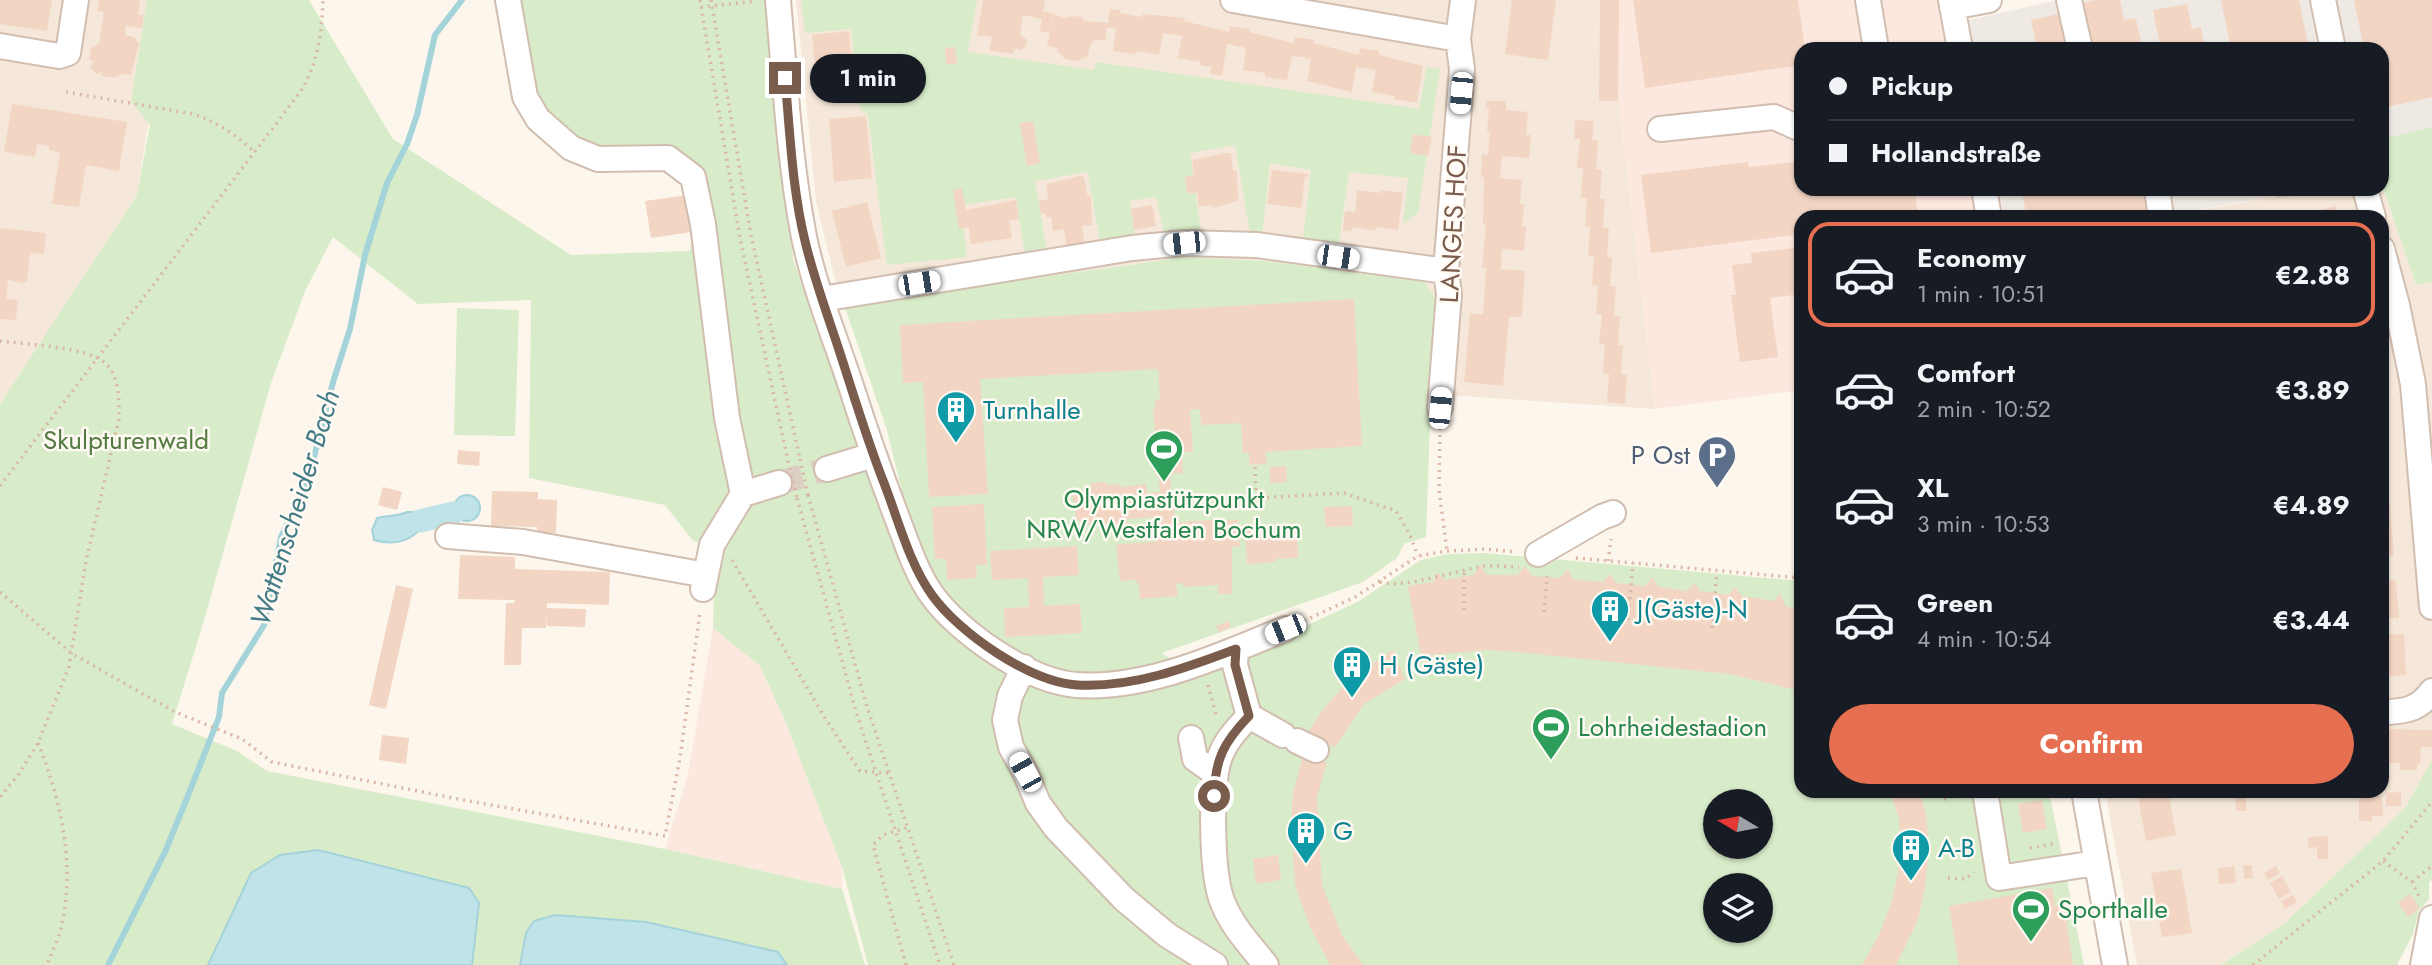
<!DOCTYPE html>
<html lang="en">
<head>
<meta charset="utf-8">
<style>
  body { margin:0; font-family:Jost,sans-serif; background:#242831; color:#f1f3f6; height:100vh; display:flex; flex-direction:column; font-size:26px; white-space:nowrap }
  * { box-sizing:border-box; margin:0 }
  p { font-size:23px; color:#9ea1a6 }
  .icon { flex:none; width:38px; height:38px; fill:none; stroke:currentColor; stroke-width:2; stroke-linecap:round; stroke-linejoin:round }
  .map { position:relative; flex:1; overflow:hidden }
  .details { position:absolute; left:1794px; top:210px; width:595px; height:588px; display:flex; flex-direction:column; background:#171b24; border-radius:21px; box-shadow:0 2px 5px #0004 }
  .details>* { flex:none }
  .banner { position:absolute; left:1794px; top:42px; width:595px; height:154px; border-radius:21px; box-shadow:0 2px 5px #0004; display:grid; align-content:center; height:154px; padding:0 35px; background:#171b24 }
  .needle { width:46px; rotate:280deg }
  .tools { position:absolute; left:1703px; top:789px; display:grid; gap:14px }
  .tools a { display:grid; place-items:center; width:70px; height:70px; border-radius:50%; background:#171b24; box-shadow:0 2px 5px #0004; font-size:35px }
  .end { position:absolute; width:32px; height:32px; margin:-16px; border:9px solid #7a5c4d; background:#fff; box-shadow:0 0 0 4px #fff }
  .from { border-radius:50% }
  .bubble { position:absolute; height:49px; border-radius:24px; background:#171b24; box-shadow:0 2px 5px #0004; font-size:23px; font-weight:700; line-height:49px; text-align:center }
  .car { position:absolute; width:21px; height:42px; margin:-21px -10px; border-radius:9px; box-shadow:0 0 5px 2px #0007; background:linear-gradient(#fff 24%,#345 0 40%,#fff 0 76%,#345 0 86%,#fff 0) }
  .banner b { display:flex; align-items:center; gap:24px; height:66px; font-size:26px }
  .banner b+b { border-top:2px solid #363941 }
  .banner i { width:18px; height:18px; background:#f1f3f6 }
  ul { padding:12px 0 0; list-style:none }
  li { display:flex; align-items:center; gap:21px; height:105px; margin:0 14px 10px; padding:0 21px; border:4px solid transparent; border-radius:21px }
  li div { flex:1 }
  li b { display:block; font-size:26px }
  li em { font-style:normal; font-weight:700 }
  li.active { border-color:#e76f51 }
  li>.icon { width:63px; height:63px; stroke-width:1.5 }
  .cta { display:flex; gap:14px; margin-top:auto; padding:14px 35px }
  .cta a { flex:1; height:80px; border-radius:42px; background:#e76f51; color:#fff; font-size:28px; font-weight:700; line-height:80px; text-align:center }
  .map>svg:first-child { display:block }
  .residential { fill:#f5e8da }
  .commercial { fill:#fde8e0 }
  .industrial { fill:#efe9e4 }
  .green { fill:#d8ecc9; fill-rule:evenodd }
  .water { fill:#bfe3e8; stroke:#a5d3da; stroke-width:2 }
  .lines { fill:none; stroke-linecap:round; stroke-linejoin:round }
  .stream { stroke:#a5d3da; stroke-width:6 }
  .canal { stroke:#bfe3e8; stroke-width:23 }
  .building { fill:#f3d5c3 }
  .minor-tunnel { stroke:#dcd0c4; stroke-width:24; stroke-dasharray:24 12; stroke-linecap:butt }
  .minor-casing { stroke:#d1beb0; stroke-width:28 }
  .path { stroke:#d9b8a5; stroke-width:3.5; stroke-dasharray:2 5; stroke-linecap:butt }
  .minor { stroke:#fff; stroke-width:24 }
  .path-bridge { stroke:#d9b8a5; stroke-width:3.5; stroke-dasharray:2 5; stroke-linecap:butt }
  .route { stroke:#7a5c4d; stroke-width:9 }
  .labels { text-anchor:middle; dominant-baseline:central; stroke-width:5; stroke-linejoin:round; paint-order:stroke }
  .street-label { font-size:26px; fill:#7a5c4d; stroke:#fffaf3 }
  .culture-label { font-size:26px; fill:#0d838f; stroke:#fffaf3; text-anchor:start }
  .park-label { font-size:26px; fill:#537a41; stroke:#fffaf3 }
  .service-label { font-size:26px; fill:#4e5e75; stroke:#fffaf3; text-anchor:end }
  .leisure-label { font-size:26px; fill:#27864d; stroke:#fffaf3; text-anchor:start }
  .water-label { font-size:28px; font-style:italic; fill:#437c86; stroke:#fffaf3 }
</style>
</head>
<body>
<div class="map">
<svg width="2432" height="965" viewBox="0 0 2432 965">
  <rect width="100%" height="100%" fill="#fdf6ec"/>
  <path class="residential" d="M0,0h168l-31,195 -137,209z
    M796,0h823v102l36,307 -224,-15 -6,-112 -159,-21 -81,-4 -341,48 -12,-37 -16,-67z
    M2382,185l34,100 16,-3v478l-27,48 -121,116 -64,41h-83l-32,-174h277v-574h-203v-3l79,-14 -2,-11h126z"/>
  <path class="commercial" d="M1619,0h322l8,49h-148v140h171l5,28h-176v173l-146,19 -36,-307z
    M713,628l47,38 25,55 57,146v22l-177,-40 23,-75z"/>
  <path class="industrial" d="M2058,0h374v127l-50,12v-90h-408l-5,-29z
    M1999,189h257l3,10 -80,14v4h-175z"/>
  <path class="green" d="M147,0h162l84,139 178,116 119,-4 10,-85 -103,-2 -64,-42 -24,-122h260l24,259 82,232 52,103 120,89 189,-24 123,-58 62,-41 27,-6 37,-1 316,28v210h248l35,174h-1216l-26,-98 -57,-146 -25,-55 -47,-38 2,-83 -22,-4 -28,-36 -136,-27 2,-178 -113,4 -85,-67 -28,54 -34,92 -66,234 -33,107 65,27 30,20 398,78 177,40 23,76h-865v-561l137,-209 13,-70 -19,-23zM1715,802h45v45h-45zM1715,886h45v45h-45z
    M801,0h176l-9,52 126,18 2,-8 323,47 8,-42 13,2 -22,144 -15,11 5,-46 -59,-6 -10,71 -36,-4 8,-69 -41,-7 -8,72 -12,-1 -15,-89 -45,8 11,78 -37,3 -8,-37 -26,4 5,37 -35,4 -12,-70 -53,9 12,71 -22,3 -9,-58 -55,8 6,52 -80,8 -19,-150 -8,-6 -9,-80 -46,4z
    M2432,127v155l-16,3 -34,-100v-46z
    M1186,257l80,4 159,21 12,18 -6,94 -5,143 -22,7 -7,14 -34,24 -201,71 18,12 -104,14 -103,-47 -56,-78 -30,-124 -43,-125z
    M457,308l62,2 -4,126 -61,-1z
    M2432,760v120l-3,2v17l-10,12 -6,23 -16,31h-177l64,-41 121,-116z"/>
  <path class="water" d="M454 508a13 13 0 1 1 26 0a13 13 0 1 1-26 0Z
    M407,512h6l6,6 1,11c-11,14 -30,16 -46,11l-2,-10 5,-12c11,-3 19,-1 30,-6z
    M318,850l151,38 10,15 -7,62h-264l43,-92 29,-18z
    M555,915l91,7 132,30 9,13h-267l6,-32 8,-12z"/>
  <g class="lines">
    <path class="stream" d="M108,965l57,-113 22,-54 32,-81 3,-24 42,-68 17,-88 22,-46 8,-22 22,-87 17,-53 15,-74 22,-72 20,-39 10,-29 18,-80 27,-35"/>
    <path class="canal" d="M420,521l33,-8"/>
  </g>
  <path class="building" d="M0,0h52l-5,31 -47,-7z
    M99,0h41l-2,14 6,1 -2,13 -16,-2 -1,9 9,2 5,7 -8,31 -10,-1 -7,4 -13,-2 1,-4 -6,2 -6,-7 4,-6 -5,-1 2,-12 8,-5 5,-31 -7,-1z
    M983,0h62l-2,12 10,1 -3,20 -10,-2 2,-12 -19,-4 -3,20 7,5 -1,6 -5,4 -7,-1 -1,5 -24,-4 3,-13 -15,-2z
    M1512,0h44l-8,60 -43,-6z
    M1600,0h19l-1,101h-19z
    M1633,0h165l7,49h-4v16l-156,23z
    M2096,0h24l4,20 12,-2 6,29 -13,2h-39l-9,-46z
    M2221,0h78l10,49h-78z
    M2354,0h78v97l-50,11v-59h-18z
    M2187,4l5,25 9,-2 3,17 -26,5h-17l-8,-39z
    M1110,9l10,1v3l22,4 1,-3 42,4 -1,3 45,11 1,-6 20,3 -1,3 45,11 1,-6 19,3v3l45,12 1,-7 19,3v4l44,11 -6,37 -23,-4 1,-3 -23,-4 4,-22 -20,-3 -4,25 -45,-11 4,-22 -10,-2 -9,-1 -5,24 -22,-3v-4l-22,-3 3,-22 -19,-4 -5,32 -12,-2 1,-7 -11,-2 1,-3 -23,-4 4,-22 -19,-3 -4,22 -23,-4v3l-23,-3 3,-22 -9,-2 -2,14 -10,-2 -5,6 -2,11 -11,5 -12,-2 -8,-8 1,-3 -11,-2 7,-31 13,3 5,-2 9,1 4,4 23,2z
    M2063,13l8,36h-34l-6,-29z
    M849,31l5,59 -36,4 -6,-59z
    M955,47l2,17h-11l-1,-16z
    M1486,101h20v9l22,2 -2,23h5l-2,23 -27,-2 -2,22 22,2 -2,24h4l-2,23h4l-2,24 -22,-2 -1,20 24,2 -3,46h-13l-6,69 -39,-4 6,-69 13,2 3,-47h-4l4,-44h-3l1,-47h-3l1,-23 6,1 2,-23 -3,-1 2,-23 -3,1z
    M12,104l115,18 -8,49 -33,-6 -7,42 -27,-3 8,-52 -11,-2v-4l-12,-2 -2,13 -31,-5z
    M866,116l6,62 -38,4 -5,-63z
    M1575,120l19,1 -2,19 6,1 -2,28 6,1 -2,29h5l-2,29h6l-2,29 5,1 -2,28 6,1 -2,29h6l-2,29 5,1 -2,28 6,1 -2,29 -18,-2 2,-28 -6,-1 2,-29h-6l3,-29 -6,-1 2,-28 -6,-1 2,-29h-6l2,-29h-5l2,-29 -6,-1 2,-28 -6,-1 3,-29h-6z
    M1033,121l7,42 -13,3 -7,-43z
    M1413,134l19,3 -4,19 -18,-3z
    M1226,153h5l2,17 4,2 1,29 -25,7 -1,-3 -13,2 -2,-14h-10l-2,-16 9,-2 -2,-15z
    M1801,161v28h114l3,28h-117v17l-150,19 -10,-78 107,-13 1,5z
    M1272,170l36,4v3h-3l-4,31 -34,-4z
    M1080,176l4,1 3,17 4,2 1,29 -10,1 3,20 -18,3 -3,-20 -11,2 -2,-14 -5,1 -1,-5 -4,1 -2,-13 9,-2 -2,-15z
    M962,188l4,22 50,-10 3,19 -10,2 3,17 -41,6 -2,-17 -10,2 -6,-39z
    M2021,189h121l5,23 -23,5h-97z
    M2276,189h20l1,7 -20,2z
    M1357,190l23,3 1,-3 22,3 -5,37 -22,-3 -1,4 -22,-4 -1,4 -9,-1 2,-19 10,1z
    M687,195l5,37 -41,6 -6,-37z
    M867,202l14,56 -35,9 -14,-56z
    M1152,205l4,21 -22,4 -3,-21z
    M2335,206l3,11h-35v-1z
    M0,228l46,5 -2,21 -14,-1 -3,29 -4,1 -15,-3 -2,19 12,1 -2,20 -16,-1z
    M1801,247v47l-31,4 8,59 -38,5 -9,-67h5l-4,-30 20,-2 -1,-10z
    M1354,299l8,147 -97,6 2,12 -18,1v-12h-6l-2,-30 -40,2 -1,-16 -10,1 3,42h-11l1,21 -13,1 2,34h2l1,15 30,-3h33l2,26 -8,1v47h-14v-9l-35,2v-4l-7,1 2,12 -38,3 -1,-16h-3v-3l-16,1 -4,-37 40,-2 -1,-25 -28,2 1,9 -15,1v-4l-14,1v-3l-13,1 -1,-4 -9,1 -1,-20 -2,1 -1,-10 19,-1v-8l15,-1v3l13,-1 1,3 26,-3 1,9 13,-1 -7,-83h2v-9l5,-1 -2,-30 -178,10 8,115 -59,3 -6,-115 -20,1 -3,-58z
    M2382,443h2l3,28h-5z
    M458,450l22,2 -1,14 -22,-2z
    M1286,466l1,16 -17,1v-16z
    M383,487l19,5 -5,18 -19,-5z
    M492,491l46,1v7l19,1 -1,33h-19v-6l-46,-1z
    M2382,497h7l5,58 -12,1z
    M984,504l3,61h-11l1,13 -30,2 -1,-21h-11l-3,-52z
    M1352,506l1,20 -27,1 -2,-20z
    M1245,530h16v5l36,-2 1,25 -23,1v3l-28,2z
    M1077,546l2,29 -36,2 1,29 36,-2 2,29 -77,4 -1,-29 25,-1 -1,-29 -36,2 -2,-29z
    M460,555l55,2v12l95,3 -1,33 -62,-2v5l39,1 -1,18 -38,-1v-9l-1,11h-24l-1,37h-17l2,-62h8l1,-3 -57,-1z
    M1480,565l7,10h31l7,-9 7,10 28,2 8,-9 5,10 30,3 7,-8 6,9 29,3 8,-9 5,10 29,4 8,-8 5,8 29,4 6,-8 7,9 32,5 6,-8 5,12 16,7v79l-72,-17 -211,-22 -32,-2 -65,6 -13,-70 26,-4 3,-10 8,8 29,-5z
    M2396,580l3,38 -17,1v-37z
    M396,585l17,4 -27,120 -17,-4z
    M1229,621l2,6 -12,5 -3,-6z
    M2404,634l2,41 -24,2v-42z
    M1393,650l12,29 -41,25 -29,43 -28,-12 14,-23 27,-31z
    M2382,729l50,1v17h-11l-1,16h-3v7h-17v-7h-18z
    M382,735l27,3 -3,26 -27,-4z
    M1304,752l23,11 -10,34 5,88 20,50 21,30h-33l-20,-38 -15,-42 -4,-64 2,-28z
    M1890,791h29l7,23 3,37 -4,35 -7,34 -22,45h-34l16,-28 13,-33 6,-26 4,-29 -2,-30z
    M2137,791h31l8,44 -30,6z
    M2359,791h13v5h10l1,20h-11v5h-13z
    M2235,792h11v19h-10z
    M2401,792v14h-15v-13z
    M2042,800l5,29 -24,4 -5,-29z
    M2328,836v23h-11v-12l-9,1v-11z
    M1278,855l3,25 -25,4 -3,-25z
    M2243,865h9l1,13 -9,1z
    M2234,866l2,17 -17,1 -1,-16z
    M2276,866l4,7 -12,7 -4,-7z
    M2181,869l11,64 -30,4 -11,-64z
    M2282,876l9,16 -12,7 -9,-16z
    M2052,888l3,18 9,-2 9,61h-114l-10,-59z
    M2410,894l10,14 -12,9 -10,-14z
    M2293,895l4,7 -12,7 -4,-8z"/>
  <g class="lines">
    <path class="minor-tunnel" d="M779,483l48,-14"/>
    <g class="minor-casing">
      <path id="minor" d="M508,0l17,97 13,22 33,29 27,11 70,-1 25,19 10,47 24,194 16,76
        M778,0c7,79 11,159 26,237 10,49 30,98 46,146 15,47 31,93 49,140 9,24 18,51 33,72 27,38 98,87 145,90 70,5 144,-30 208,-56
        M1233,0l225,39
        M1868,0l8,49
        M1951,0l9,49
        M2069,0l11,49
        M2323,0l10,49
        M1952,7l37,-7
        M0,46l59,10 9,-3 8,-53
        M1660,129l114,-12 27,12
        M1984,189l5,28
        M2157,189l4,28
        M2365,189l8,28
        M2382,249l15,56 16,79 19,223
        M822,299l310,-51 52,-5 73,2 189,26
        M1440,408l9,-114 -3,-23 16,-202 -4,-30 5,-39
        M827,469l46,-14
        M448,536l75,6 183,33
        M1538,554l64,-37 11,-4
        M703,589l9,-44 31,-51 36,-11
        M1236,649l-1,16 14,51 34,19
        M1024,667l-14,29 -5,24 6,27 14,25 13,31 18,25 68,71 43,36 48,30
        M2382,712c21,0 37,-2 50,-21
        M1249,716c-11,12 -22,23 -28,38 -12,27 -9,116 0,144 9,26 28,46 45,67
        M1191,738l4,21 20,14
        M1297,741l19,9
        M1985,791l14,87 97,-15
        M2084,791l31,174
        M2423,965l9,-47"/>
    </g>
    <path class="path" d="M700,0l40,238 48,223
      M711,0l40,235 49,224
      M701,7l55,-6
      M66,92l127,22c24,8 42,20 60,37
      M0,341c25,3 88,6 105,22 15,13 14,38 14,56l-33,142 -17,106 -31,76 -20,32 -18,22
      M1440,428l-1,62 8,61
      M1255,467l1,31 88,-5 52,18 14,24 8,21
      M0,486l301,-395c17,-29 21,-58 22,-91
      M808,495l59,212 87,258
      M797,498l59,214 84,253
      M1199,501l57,-3
      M1576,558l225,20
      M732,560l93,158 35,53 30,2
      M1608,561l3,-22
      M1380,582c26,7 76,-12 105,-16 11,-1 23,1 34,1
      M0,592l71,61 104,59 67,27 30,23 186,37 207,37 15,-78 20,-146
      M1464,610v-40
      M1544,612l3,-36
      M1628,620l5,-57
      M1304,621l51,-24 63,-41 29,-5 38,-2 31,3
      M1712,628l5,-56
      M1208,685l9,33
      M38,743c23,57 37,120 24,181 -3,14 -10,28 -15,41
      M1944,799l20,-5
      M2030,848l27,-5
      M2383,861l29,21 8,16
      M1948,878l18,1 8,-7
      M2412,882l20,-16
      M906,965l-33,-120 10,-10 26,-8
      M2253,965l130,-104 49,-59"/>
    <use href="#minor" class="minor"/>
    <path class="path-bridge" d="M800,459l8,36
      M788,461l9,37"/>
  </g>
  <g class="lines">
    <path class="route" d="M785,78c5,54 7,110 20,163 9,38 23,75 35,112 14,43 27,87 44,130 14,36 25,80 48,112 27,38 98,87 145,90 55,3 109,-17 159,-36l-1,16 14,51c-25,26 -34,43 -35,80"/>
  </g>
  <defs>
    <g id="building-pin" transform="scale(2.0125)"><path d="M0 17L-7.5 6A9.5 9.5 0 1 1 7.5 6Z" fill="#0f9aa8" stroke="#fffaf3"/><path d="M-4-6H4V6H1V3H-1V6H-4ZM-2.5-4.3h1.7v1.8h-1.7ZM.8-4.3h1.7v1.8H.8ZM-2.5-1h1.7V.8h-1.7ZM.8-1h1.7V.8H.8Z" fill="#fff"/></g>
    <g id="stadium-pin" transform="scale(2.0125)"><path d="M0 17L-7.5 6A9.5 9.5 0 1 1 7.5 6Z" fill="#2e9e5b" stroke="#fffaf3"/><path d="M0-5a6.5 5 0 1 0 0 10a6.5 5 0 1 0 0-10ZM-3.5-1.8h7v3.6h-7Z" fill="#fff"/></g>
    <g id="parking-pin" transform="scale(2.0125)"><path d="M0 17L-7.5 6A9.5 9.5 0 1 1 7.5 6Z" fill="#5c6f8a" stroke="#fffaf3"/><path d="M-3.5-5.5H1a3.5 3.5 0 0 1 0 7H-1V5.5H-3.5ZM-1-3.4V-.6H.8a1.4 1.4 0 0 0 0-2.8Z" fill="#fff"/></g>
  </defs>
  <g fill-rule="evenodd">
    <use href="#building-pin" x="956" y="410"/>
    <use href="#stadium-pin" x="1164" y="449"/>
    <use href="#parking-pin" x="1717" y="455"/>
    <use href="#building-pin" x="1610" y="609"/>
    <use href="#building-pin" x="1352" y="665"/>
    <use href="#stadium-pin" x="1551" y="727"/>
    <use href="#building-pin" x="1306" y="831"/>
    <use href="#building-pin" x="1911" y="848"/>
    <use href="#stadium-pin" x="2031" y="909"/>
  </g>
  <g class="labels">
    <g class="street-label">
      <text transform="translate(1453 224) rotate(-87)">LANGES HOF</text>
    </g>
    <g class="culture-label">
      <text x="983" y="410">Turnhalle</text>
      <text x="1637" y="609">J(Gäste)-N</text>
      <text x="1379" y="665">H (Gäste)</text>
      <text x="1333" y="831">G</text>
      <text x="1938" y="848">A-B</text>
    </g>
    <g class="park-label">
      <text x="126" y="440">Skulpturenwald</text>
    </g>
    <g class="service-label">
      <text x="1690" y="455">P Ost</text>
    </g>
    <g class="leisure-label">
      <text x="1164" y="499" text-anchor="middle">Olympiastützpunkt<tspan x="1164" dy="30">NRW/Westfalen Bochum</tspan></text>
      <text x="1578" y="727">Lohrheidestadion</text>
      <text x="2058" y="909">Sporthalle</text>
    </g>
    <g class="water-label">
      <text transform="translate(295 508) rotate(-73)">Wattenscheider Bach</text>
    </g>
  </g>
</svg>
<div class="tools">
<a><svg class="needle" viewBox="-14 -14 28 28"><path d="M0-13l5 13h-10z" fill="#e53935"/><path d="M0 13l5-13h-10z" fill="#9ea1a6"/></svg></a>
<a><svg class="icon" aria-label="layers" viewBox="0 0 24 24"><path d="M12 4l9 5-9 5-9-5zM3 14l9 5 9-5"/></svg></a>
</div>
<i class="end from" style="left:1214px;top:796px"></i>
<i class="end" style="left:785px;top:78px"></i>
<div class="bubble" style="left:810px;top:54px;width:116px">1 min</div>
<i class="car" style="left:1461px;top:93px;rotate:185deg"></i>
<i class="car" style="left:1184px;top:243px;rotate:264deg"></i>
<i class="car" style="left:1338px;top:257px;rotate:98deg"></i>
<i class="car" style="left:919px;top:283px;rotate:81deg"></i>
<i class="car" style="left:1440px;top:408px;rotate:5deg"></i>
<i class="car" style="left:1285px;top:629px;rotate:248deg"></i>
<i class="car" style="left:1025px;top:772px;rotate:331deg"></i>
<div class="banner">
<b><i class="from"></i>Pickup</b>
<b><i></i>Hollandstraße</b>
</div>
<section class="details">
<ul>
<li class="active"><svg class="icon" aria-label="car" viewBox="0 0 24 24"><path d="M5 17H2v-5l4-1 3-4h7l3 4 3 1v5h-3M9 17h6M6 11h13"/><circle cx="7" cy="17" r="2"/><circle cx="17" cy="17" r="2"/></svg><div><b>Economy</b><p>1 min · 10:51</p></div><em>€2.88</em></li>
<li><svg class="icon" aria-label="car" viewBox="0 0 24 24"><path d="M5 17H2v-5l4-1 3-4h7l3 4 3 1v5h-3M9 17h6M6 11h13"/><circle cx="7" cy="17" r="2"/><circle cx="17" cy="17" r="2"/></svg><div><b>Comfort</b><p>2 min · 10:52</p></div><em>€3.89</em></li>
<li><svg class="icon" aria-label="car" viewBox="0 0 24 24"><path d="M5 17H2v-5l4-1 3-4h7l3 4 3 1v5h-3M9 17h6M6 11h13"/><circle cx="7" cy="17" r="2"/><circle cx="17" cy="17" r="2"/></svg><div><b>XL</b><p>3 min · 10:53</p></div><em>€4.89</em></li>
<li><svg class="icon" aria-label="car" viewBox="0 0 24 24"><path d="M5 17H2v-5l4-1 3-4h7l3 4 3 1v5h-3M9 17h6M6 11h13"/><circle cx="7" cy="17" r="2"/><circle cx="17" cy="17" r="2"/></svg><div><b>Green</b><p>4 min · 10:54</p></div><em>€3.44</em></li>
</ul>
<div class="cta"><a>Confirm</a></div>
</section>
</div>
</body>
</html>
